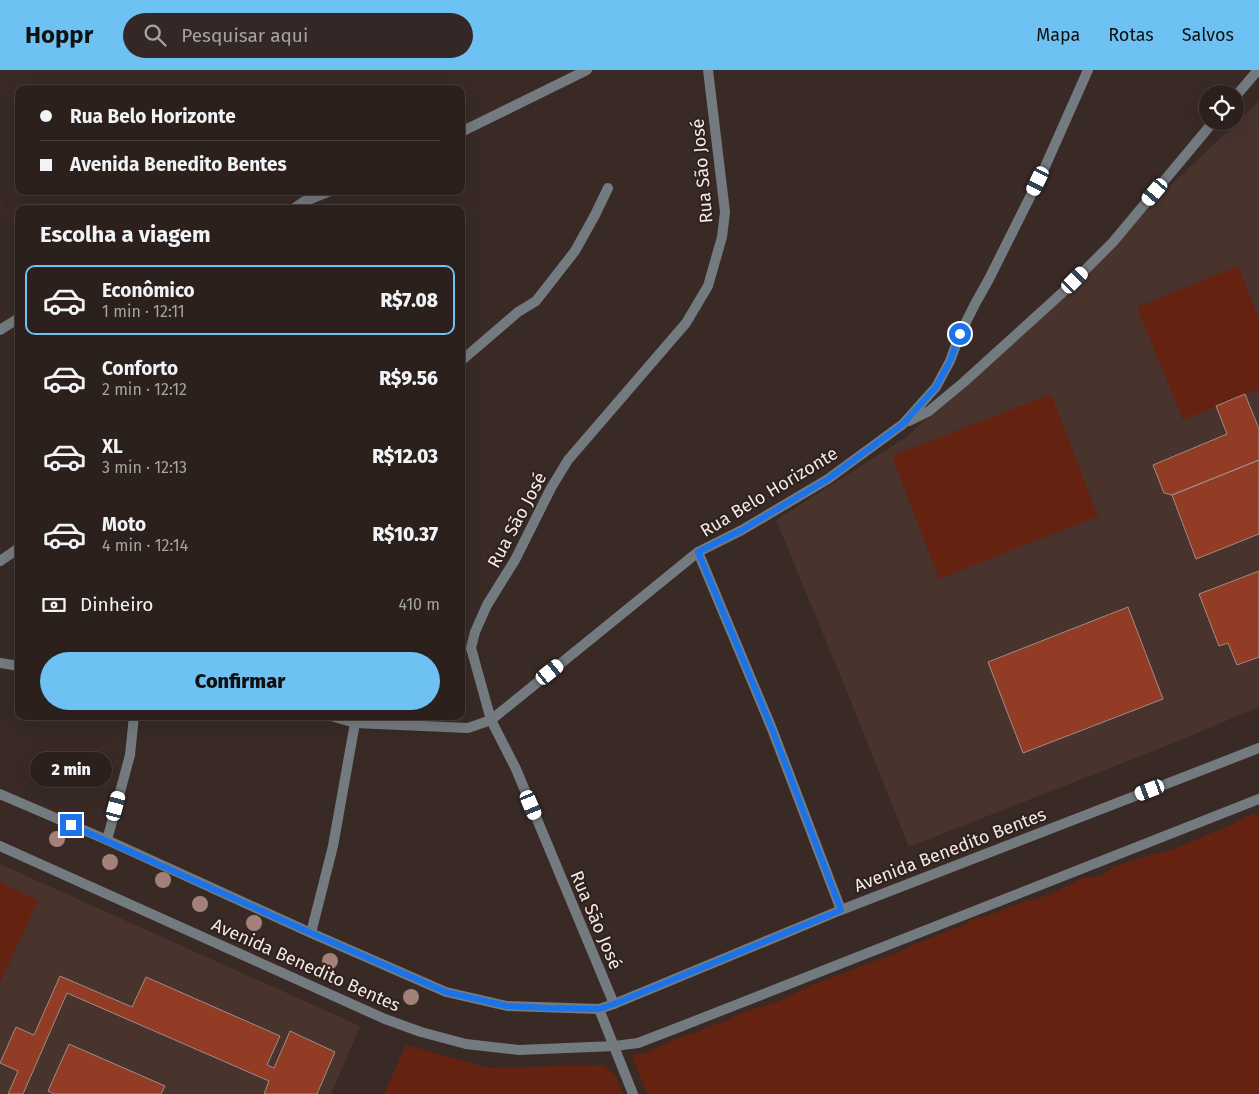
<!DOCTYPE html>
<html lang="pt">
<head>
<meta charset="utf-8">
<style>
  body { margin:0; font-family:"Fira Sans",sans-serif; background:#332825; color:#f1f3f6; height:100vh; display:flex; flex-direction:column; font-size:19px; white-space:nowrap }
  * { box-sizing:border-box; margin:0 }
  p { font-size:16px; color:#a6a3a3 }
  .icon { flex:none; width:28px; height:28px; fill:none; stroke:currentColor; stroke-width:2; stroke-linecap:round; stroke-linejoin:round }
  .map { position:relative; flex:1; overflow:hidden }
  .sheet { position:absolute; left:15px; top:135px; width:450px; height:515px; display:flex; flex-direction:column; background:#2b201c; border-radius:10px; box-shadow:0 5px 20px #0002,0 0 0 1px #473e3b }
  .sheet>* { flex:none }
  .top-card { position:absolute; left:15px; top:15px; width:450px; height:110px; border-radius:10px; box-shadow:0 5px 20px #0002,0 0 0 1px #473e3b; display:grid; align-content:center; height:110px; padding:0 25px; background:#2b201c }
  .buttons { position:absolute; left:1199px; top:15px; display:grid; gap:10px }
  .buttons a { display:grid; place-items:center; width:45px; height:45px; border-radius:50%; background:#2b201c; box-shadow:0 5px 20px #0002,0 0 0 1px #473e3b; font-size:25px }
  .end { position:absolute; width:22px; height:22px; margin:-11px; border:6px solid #1a73e8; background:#fff; box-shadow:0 0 0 2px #fff }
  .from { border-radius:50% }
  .bubble { position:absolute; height:35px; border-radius:18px; background:#2b201c; box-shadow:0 5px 20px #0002,0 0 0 1px #473e3b; font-size:16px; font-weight:800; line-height:35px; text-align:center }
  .car { position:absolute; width:15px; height:30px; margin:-15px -8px; border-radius:6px; box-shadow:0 0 4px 1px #0007; background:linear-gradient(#fff 24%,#345 0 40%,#fff 0 76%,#345 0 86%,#fff 0) }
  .top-card b { display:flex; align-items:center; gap:18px; height:48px; font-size:19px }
  .top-card b+b { border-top:1px solid #473e3b }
  .top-card i { width:12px; height:12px; background:#f1f3f6 }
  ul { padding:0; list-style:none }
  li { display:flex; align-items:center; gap:15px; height:70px; margin:0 10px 8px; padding:0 15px; border:2px solid transparent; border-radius:10px }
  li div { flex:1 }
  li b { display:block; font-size:19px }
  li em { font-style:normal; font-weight:800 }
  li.active { border-color:#6dc2f3 }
  li>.icon { width:45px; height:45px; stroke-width:1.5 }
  h2 { padding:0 25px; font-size:22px; line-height:60px }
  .pay { display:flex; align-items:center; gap:12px; height:55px; padding:0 25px; font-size:19px }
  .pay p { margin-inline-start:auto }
  .cta { display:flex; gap:10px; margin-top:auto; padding:10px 25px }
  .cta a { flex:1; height:58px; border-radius:30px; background:#6dc2f3; color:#111; font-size:20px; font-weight:800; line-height:58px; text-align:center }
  header { display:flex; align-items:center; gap:30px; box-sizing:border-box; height:70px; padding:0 25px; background:#6dc2f3; color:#111 }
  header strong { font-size:24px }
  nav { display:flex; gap:28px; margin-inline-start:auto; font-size:18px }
  .search { width:350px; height:45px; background:#332825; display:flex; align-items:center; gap:12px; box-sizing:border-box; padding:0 18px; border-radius:28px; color:#a6a3a3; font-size:19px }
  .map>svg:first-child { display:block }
  .built { fill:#48332d }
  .green { fill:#662210 }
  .building { fill:#923c25; stroke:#9f8d88 }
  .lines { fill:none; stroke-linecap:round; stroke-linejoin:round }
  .minor { stroke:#747b80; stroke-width:10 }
  .tertiary { stroke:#747b80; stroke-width:10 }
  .tree { fill:#a48178 }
  .route { stroke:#1a73e8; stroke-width:6 }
  .labels { text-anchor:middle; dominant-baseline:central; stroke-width:4; stroke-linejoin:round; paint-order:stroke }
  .street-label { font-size:18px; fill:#f3e9e6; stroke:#2f211d }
</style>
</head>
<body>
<header>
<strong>Hoppr</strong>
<div class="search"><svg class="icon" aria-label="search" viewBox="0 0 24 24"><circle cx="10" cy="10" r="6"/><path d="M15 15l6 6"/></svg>Pesquisar aqui</div>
<nav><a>Mapa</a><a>Rotas</a><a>Salvos</a></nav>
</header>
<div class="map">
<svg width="1259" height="1024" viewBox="0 0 1259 1024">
  <rect width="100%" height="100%" fill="#392a26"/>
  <path class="built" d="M1259,31v606l-83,35 -267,105 -59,-148 -74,-179 132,-84z
    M0,794l360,162 -29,68h-331z"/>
  <path class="green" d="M1238,196l21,53v70l-76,31 -46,-113z
    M1051,324l47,122 -159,63 -47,-123z
    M1259,744v280h-611l-3,-5 -13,-34 14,-2 28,-13 15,-6h5l12,-6 22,-8 13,-7 36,-11 35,-17 68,-26 15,-5 20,-10 49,-19 8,-6 20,-5 34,-13 9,-1 20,-8 27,-14 18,-2 14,-9 33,-11 27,-7 57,-24 18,-10z
    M0,812l38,19 -38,81z
    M406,975l83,23 114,-3 13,11 7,18h-239z"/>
  <path class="building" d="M1245,324l14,35v31l-87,35 -8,-2 -11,-28 74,-31 -11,-28z
    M1259,390v74l-63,25 -24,-64z
    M1259,501v86l-22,8 -9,-22 -9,3 -20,-52z
    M1128,537l35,92 -140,54 -35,-91z
    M60,906l72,31 14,-30 134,59 -13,29 7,3 16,-37 45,21 -18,42h-53l5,-13 -202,-88 -44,101h-15l10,-23 -18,-8 16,-36 18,8z
    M69,974l96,42 -4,8h-107l-6,-3z"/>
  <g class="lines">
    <path class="minor" d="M1235,27l23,-27
      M461,62l126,-62
      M293,139l10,-7 27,-11
      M0,260l19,-12
      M461,291l57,-49 18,-11 39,-50 20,-36 13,-27
      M909,351l20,-10 35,-29 98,-89 51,-51 101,-121
      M698,482l74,177 69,181
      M0,491l19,-13
      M0,593l19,3
      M331,646l24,7 113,5 23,-8 207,-168 44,-22 86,-51 75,-55 33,-37 14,-26 10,-27 15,-30 14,-25 55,-110 44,-99
      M107,770l23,-85 4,-39
      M311,863l22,-87 22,-123
      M614,934l-98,-235 -25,-49 -20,-72 4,-16 12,-27 28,-45 36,-72 17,-28 118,-137 22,-37 14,-49 3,-25 -17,-142"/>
    <path class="tertiary" d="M0,724l107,46 204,93 135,59 61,14 92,3 15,-5 227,-94 418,-162
      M0,776l385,173 36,13 45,12 53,6 96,-4 23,-3 39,-15 582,-229
      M599,939l34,85"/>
  </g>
  <g class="tree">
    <circle cx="57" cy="769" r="8"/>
    <circle cx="110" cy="792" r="8"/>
    <circle cx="163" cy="810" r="8"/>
    <circle cx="200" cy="834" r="8"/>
    <circle cx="254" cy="853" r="8"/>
    <circle cx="330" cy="891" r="8"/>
    <circle cx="411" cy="927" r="8"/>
  </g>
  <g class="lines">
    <path class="route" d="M71,755l240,108 135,59 61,14 43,2 49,1 15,-5 227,-94 -69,-181 -74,-177 44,-22 86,-51 75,-55 33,-37 14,-26 10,-27"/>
  </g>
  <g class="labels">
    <g class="street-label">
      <text transform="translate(702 101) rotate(-95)">Rua São José</text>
      <text transform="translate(769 422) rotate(-31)">Rua Belo Horizonte</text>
      <text transform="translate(517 450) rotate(-62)">Rua São José</text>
      <text transform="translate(950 780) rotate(-21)">Avenida Benedito Bentes</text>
      <text transform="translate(596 850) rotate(67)">Rua São José</text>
      <text transform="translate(306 895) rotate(24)">Avenida Benedito Bentes</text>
    </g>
  </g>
</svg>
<div class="buttons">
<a><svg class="icon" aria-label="locate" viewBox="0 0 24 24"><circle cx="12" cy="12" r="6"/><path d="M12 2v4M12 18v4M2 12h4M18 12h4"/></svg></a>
</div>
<i class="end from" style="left:960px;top:264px"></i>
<i class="end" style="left:71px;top:755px"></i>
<div class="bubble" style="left:30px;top:682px;width:82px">2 min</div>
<i class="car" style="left:1038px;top:111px;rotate:206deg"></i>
<i class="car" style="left:1155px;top:122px;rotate:220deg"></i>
<i class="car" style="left:1075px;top:210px;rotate:45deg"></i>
<i class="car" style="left:550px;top:602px;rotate:51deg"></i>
<i class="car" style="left:1150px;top:720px;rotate:249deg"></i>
<i class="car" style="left:531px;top:735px;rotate:157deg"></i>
<i class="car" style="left:116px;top:736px;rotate:15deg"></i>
<div class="top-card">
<b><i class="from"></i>Rua Belo Horizonte</b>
<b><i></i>Avenida Benedito Bentes</b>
</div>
<section class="sheet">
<h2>Escolha a viagem</h2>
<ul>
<li class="active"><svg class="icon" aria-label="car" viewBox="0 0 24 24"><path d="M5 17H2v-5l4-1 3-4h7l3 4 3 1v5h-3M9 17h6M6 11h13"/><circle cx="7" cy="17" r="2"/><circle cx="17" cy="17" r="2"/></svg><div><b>Econômico</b><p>1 min · 12:11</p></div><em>R$7.08</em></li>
<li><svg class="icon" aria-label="car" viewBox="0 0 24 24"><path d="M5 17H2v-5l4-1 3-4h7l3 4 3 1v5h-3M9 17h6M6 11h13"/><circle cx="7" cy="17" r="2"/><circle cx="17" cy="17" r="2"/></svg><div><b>Conforto</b><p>2 min · 12:12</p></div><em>R$9.56</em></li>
<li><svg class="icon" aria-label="car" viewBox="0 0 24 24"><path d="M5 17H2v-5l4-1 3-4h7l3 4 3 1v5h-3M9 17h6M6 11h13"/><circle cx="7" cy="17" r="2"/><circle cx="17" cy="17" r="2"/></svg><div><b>XL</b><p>3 min · 12:13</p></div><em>R$12.03</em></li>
<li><svg class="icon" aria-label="car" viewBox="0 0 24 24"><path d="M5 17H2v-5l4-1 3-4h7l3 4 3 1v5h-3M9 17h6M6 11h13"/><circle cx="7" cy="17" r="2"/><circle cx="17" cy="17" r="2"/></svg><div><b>Moto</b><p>4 min · 12:14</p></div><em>R$10.37</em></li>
</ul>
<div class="pay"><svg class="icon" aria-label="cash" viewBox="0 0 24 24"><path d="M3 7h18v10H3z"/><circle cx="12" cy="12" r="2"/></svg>Dinheiro<p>410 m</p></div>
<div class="cta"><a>Confirmar</a></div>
</section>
</div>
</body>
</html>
